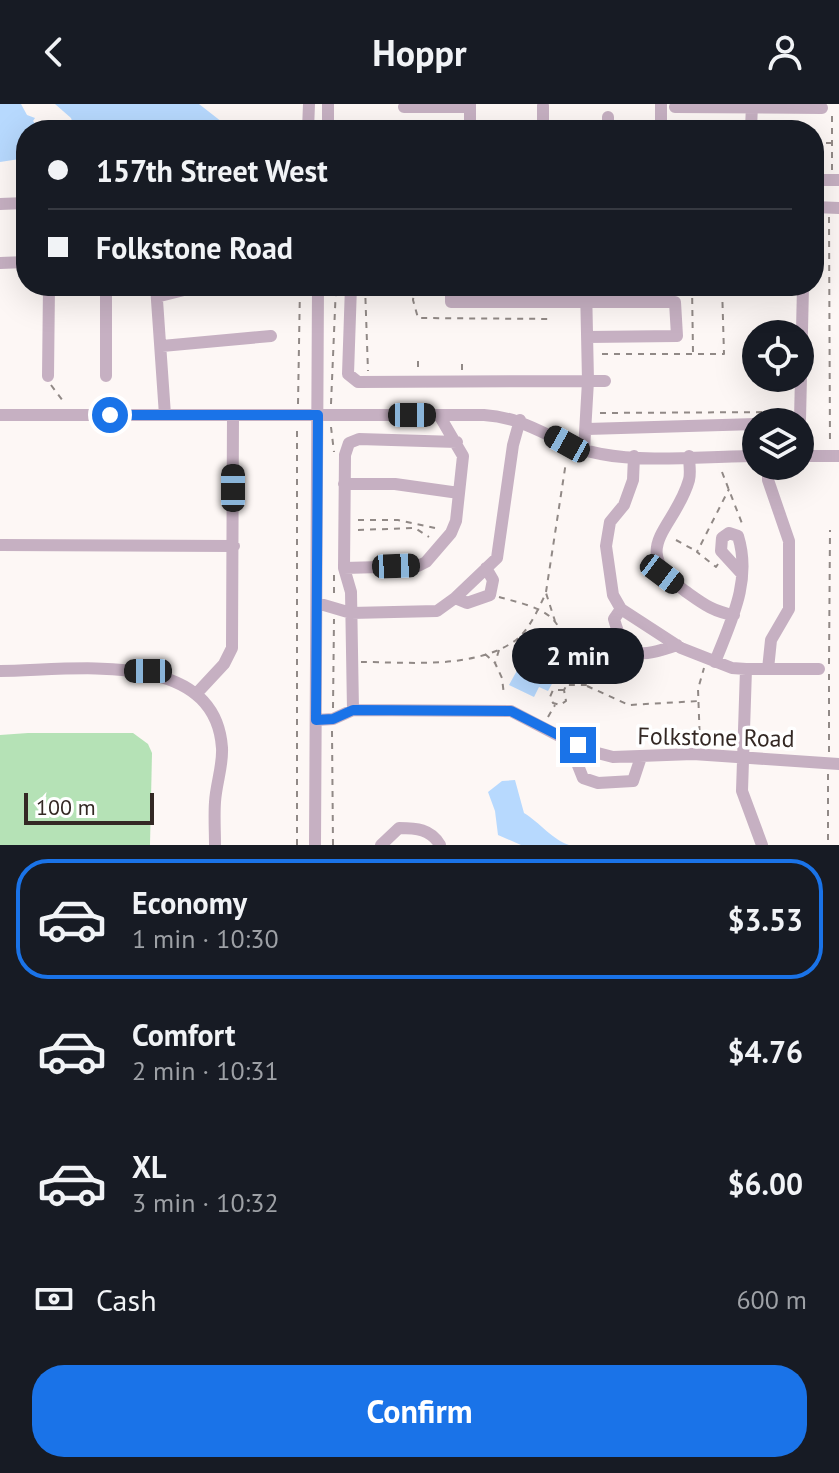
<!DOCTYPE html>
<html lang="en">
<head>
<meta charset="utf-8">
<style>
  body { margin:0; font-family:"PT Sans",sans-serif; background:#20242c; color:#f1f3f6; height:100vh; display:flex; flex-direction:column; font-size:30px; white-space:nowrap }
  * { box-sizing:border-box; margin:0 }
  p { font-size:26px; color:#9ea1a6 }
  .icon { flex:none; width:44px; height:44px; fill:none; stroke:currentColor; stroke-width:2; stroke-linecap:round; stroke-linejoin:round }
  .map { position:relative; height:741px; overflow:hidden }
  .panel { display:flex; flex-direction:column; background:#171b24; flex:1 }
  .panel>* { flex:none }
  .top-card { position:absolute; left:16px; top:16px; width:808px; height:176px; border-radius:32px; box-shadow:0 8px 32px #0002; display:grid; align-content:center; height:176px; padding:0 32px; background:#171b24 }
  .tools { position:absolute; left:742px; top:216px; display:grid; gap:16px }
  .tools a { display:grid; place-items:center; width:72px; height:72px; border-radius:50%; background:#171b24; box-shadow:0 8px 32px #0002; font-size:40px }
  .scale { position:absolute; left:24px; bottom:20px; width:130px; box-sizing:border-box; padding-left:8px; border:4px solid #332824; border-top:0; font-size:22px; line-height:28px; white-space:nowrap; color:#332824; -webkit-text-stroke:6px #fff; paint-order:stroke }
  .end { position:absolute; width:36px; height:36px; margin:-18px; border:10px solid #1a73e8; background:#fff; box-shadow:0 0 0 4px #fff }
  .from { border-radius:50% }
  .bubble { position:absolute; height:56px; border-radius:28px; background:#171b24; box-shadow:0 8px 32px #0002; font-size:26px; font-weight:800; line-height:56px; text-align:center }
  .car { position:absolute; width:24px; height:48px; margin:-24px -12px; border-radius:10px; box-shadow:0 0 6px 2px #0007; background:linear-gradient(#222 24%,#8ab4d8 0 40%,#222 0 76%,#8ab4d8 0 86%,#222 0) }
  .top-card b { display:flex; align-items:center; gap:28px; height:76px; font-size:30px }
  .top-card b+b { border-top:2px solid #363941 }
  .top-card i { width:20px; height:20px; background:#f1f3f6 }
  ul { padding:14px 0 0; list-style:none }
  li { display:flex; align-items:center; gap:24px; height:120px; margin:0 16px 12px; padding:0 16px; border:4px solid transparent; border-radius:32px }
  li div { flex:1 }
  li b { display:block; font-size:30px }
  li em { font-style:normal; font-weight:800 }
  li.current { border-color:#1a73e8 }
  li>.icon { width:72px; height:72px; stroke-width:1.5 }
  .pay { display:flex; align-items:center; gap:20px; height:88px; padding:0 32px; font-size:30px }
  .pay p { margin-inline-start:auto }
  .cta { display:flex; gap:16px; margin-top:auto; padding:16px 32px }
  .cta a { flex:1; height:92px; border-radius:32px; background:#1a73e8; color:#fff; font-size:32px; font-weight:800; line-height:92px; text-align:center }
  header { display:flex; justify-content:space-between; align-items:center; height:104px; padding:0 32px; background:#171b24; font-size:36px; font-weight:800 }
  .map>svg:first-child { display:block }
  .green { fill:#b5e2b6 }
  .water { fill:#b7d9fe }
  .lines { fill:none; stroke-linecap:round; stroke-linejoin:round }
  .path { stroke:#918986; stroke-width:2; stroke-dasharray:6 6; stroke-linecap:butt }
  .minor { stroke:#c6b0c2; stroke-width:12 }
  .route { stroke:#1a73e8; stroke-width:10 }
  .labels { text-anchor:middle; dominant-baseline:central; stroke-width:7; stroke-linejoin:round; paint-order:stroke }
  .street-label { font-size:24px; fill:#332824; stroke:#fff }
</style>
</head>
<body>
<header><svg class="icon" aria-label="back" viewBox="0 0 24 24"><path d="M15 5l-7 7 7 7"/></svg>Hoppr<svg class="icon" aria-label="person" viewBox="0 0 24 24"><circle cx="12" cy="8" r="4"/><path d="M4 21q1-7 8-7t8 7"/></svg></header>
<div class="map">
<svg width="839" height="741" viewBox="0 0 839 741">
  <rect width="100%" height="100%" fill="#fdf7f5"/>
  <path class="green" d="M28,629h105l15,11 4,9 -2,92h-150v-110z"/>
  <path class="water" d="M0,0h21l6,11 8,3 -2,3 7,9h-14v28l-26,4z
    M55,0h144l23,18 18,4 20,-2 10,6h-195l-4,-12z
    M520,561l33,17 -5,9 -9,-4 -5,10 -25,-12z
    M515,676l9,33c15,9 30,28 45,32h-48l-23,-10 -3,-24 -7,-19 14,-11z"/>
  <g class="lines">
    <path class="path" d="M814,39h18
      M832,66v-57
      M829,113l1,228
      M365,182l3,85
      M415,182l-2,14 5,18 134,1
      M692,182l1,66
      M602,250h122l-2,-68
      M418,257v10
      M462,266v-9
      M51,281l12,16
      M298,300l2,-118
      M331,300l5,-118
      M600,309l180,-1
      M331,323l3,25
      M722,368l21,54
      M358,416h40l37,8
      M358,426l57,-2 14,9
      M676,436l20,11
      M718,460l-2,3 -19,-15 32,-63
      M334,471v21
      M546,488l20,-130
      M499,493c17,5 46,10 57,26 13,18 16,43 30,62h-19
      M499,546l-4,13 7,15 2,17
      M485,550l10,9
      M361,558c47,0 107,7 149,-18 18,-10 27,-33 36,-51l9,28
      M829,560l1,-134
      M587,582l42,19 70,-4
      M564,586h-11l-3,7 3,6 7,2 6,-4 -2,-11 10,-19
      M333,604l1,-89
      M548,613l7,-12
      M332,627l1,114
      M700,640l-2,-55 6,-21
      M829,648v-78
      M828,670v71
      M297,741v-419"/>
    <path class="minor" d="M470,0v26
      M404,3h66
      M675,3l147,1
      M308,26l1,-26
      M328,26v-26
      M543,26v-24
      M608,26v-13
      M661,26v-26
      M751,26l1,-26
      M814,76h25
      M0,100l26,-1
      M814,103l25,1
      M0,159l26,-1
      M156,182l9,129
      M351,182l-3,88 10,8 230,-1 -2,-95
      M451,182v16h224l2,34 -90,1
      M160,192l40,-10
      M162,242l109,-10
      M48,272l1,-90
      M106,272v-90
      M0,311h484c49,3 73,32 117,39 47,9 107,2 155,2
      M784,318l16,-2 3,-134
      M587,325l169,-5
      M584,346l4,-69h17
      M634,352l-1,24 -9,25 -14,17 -4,24 7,49 8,14 60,39 51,20 14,1
      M689,352c0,7 2,17 0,24 -14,50 -63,67 -4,111 17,12 28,21 49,24
      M800,352h39
      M344,380h51l64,9
      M0,441l234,1
      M344,464l74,-2 8,-4 25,-29 5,-12 7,-65 -24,-41
      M455,494l12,5 23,-8 3,-15 -7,-12
      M317,499l34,10 86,-2 18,-13 42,-40 16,-113 7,-25
      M621,505l-7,10c11,41 25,39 63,26
      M715,558c16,-41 37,-81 23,-126l-9,-3 -7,5 -1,13 21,23
      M768,565h51
      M0,567c70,0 215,-25 222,77 1,18 -6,36 -7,54 -1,14 0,29 0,43
      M197,589l27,-29 8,-16 1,-233
      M353,606l-2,-118 -7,-24 1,-113 4,-12 10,-4 98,3
      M316,616l17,-1 20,-9 158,1 75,39 27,7 80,-3 146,10
      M578,641l-1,18 6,15 15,5 35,-2 8,-24
      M315,741l3,-559
      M381,741l18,-17c17,0 32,1 41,17
      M762,741l-20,-54 4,-122h22l3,-29 18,-31v-68l-21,-61v-14"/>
  </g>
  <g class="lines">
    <path class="route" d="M110,311h208l-2,305 17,-1 20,-9 158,1 67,34"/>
  </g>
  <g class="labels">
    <g class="street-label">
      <text transform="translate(716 633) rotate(1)">Folkstone Road</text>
    </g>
  </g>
</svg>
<div class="tools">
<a><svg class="icon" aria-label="locate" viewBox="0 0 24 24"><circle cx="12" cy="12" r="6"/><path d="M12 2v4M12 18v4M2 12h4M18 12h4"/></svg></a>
<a><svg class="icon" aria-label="layers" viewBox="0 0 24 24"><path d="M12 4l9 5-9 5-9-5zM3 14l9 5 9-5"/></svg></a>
</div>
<div class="scale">100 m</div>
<i class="end from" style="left:110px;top:311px"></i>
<i class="end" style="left:578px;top:641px"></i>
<div class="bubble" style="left:512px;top:524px;width:132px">2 min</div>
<i class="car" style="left:412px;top:311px;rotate:90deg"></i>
<i class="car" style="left:567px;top:340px;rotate:299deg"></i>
<i class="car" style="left:233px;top:384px;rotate:0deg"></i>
<i class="car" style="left:396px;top:462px;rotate:88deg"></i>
<i class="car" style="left:662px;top:470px;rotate:127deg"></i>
<i class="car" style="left:148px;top:567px;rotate:270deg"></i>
<div class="top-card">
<b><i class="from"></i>157th Street West</b>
<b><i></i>Folkstone Road</b>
</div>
</div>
<section class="panel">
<ul>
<li class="current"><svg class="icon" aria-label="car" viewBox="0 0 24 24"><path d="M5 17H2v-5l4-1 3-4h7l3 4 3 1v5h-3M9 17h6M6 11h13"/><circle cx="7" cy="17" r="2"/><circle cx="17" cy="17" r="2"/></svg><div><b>Economy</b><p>1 min · 10:30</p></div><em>$3.53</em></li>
<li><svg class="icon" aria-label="car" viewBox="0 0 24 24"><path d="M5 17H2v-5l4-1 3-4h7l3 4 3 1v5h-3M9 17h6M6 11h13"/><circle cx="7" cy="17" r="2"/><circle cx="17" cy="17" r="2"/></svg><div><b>Comfort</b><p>2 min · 10:31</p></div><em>$4.76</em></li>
<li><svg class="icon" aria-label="car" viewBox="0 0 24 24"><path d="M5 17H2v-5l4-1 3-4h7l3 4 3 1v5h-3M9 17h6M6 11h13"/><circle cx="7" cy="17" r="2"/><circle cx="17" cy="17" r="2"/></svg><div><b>XL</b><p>3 min · 10:32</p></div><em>$6.00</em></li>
</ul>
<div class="pay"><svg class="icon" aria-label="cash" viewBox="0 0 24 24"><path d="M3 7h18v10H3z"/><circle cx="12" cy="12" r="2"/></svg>Cash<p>600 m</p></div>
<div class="cta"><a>Confirm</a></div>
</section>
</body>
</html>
